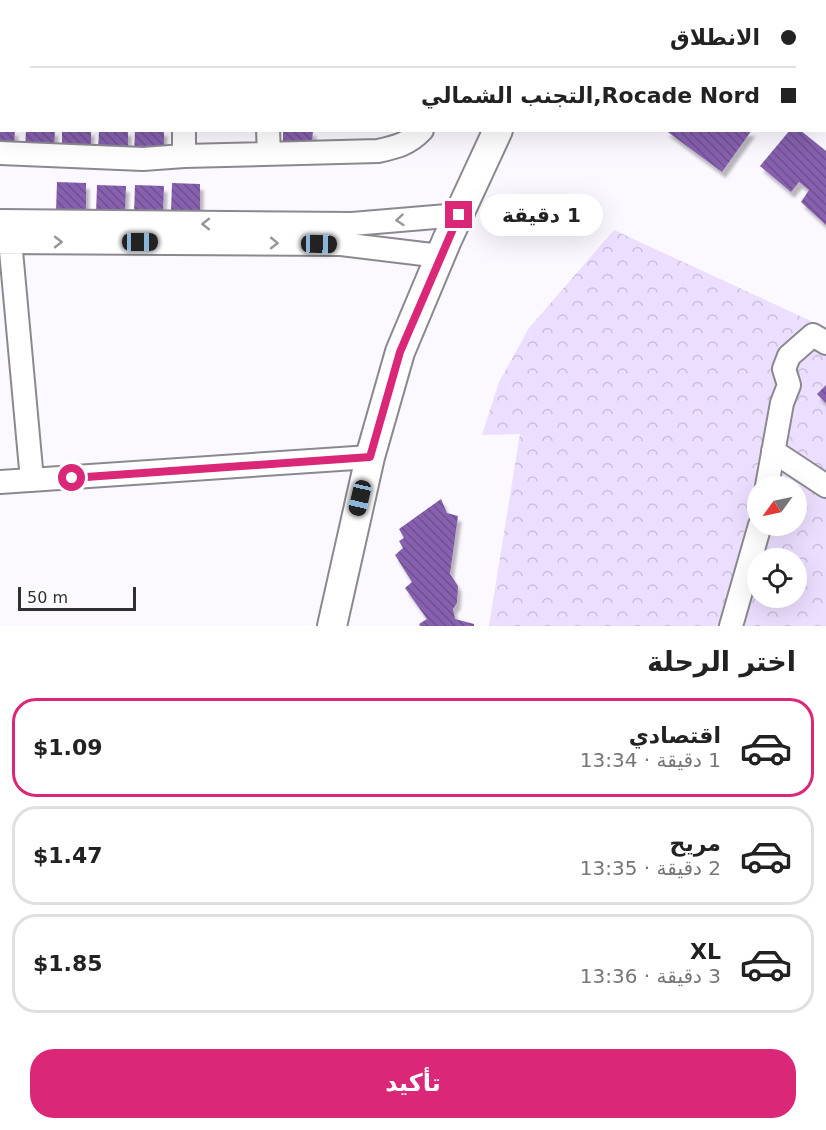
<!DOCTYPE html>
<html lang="ar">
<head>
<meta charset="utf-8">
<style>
  body { margin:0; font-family:"DejaVu Sans","Noto Naskh Arabic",sans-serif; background:#f6f6f6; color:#222; direction:rtl; height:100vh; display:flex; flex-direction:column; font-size:22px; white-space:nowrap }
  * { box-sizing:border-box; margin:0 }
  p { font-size:20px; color:#767676 }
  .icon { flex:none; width:33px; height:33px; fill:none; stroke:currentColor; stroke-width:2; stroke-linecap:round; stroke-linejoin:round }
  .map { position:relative; height:626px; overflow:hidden; direction:ltr }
  .details { display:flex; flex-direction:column; background:#fff; flex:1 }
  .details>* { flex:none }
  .hud { position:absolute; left:0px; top:0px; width:826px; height:132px; box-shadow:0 6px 24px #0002; direction:rtl; display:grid; align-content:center; height:132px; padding:0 30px; background:#fff }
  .needle { width:39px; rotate:237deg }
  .fabs { position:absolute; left:747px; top:476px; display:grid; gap:12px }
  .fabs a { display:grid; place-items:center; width:60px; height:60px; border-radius:50%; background:#fff; box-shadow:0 6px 24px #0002; font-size:30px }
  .scale { position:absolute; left:18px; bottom:15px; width:118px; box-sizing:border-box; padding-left:6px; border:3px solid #302f32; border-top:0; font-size:16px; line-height:21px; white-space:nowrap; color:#302f32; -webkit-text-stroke:4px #fff; paint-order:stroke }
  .end { position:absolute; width:27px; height:27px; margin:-14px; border:8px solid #db2777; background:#fff; box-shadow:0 0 0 3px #fff }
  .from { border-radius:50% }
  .bubble { position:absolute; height:42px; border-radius:21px; background:#fff; box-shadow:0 6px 24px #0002; font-size:20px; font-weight:700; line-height:42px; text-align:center; direction:rtl }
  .car { position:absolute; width:18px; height:36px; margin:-18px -9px; border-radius:8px; box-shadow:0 0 4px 2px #0007; background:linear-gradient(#222 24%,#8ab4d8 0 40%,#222 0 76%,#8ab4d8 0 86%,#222 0) }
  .hud b { display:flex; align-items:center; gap:21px; height:57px; font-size:22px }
  .hud b+b { border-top:2px solid #e0e0e0 }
  .hud i { width:15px; height:15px; background:#222 }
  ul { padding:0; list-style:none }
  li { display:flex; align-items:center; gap:18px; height:99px; margin:0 12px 9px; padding:0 18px; border:3px solid #e0e0e0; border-radius:24px }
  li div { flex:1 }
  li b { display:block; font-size:22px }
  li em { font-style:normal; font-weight:700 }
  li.selected { border-color:#db2777 }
  li>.icon { width:54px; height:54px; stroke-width:1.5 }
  h2 { padding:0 30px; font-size:27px; line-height:72px }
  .button { display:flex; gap:12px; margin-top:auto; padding:12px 30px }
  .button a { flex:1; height:69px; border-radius:24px; background:#db2777; color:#fff; font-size:24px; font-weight:700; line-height:69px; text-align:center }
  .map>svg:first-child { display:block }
  .park { fill:url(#park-crowns); fill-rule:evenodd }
  .building { fill:url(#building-back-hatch); filter:url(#shadow) }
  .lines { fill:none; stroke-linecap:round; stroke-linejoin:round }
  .minor-casing { stroke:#8b898f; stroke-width:26 }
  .major-casing { stroke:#8b898f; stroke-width:32 }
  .minor { stroke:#fff; stroke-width:22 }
  .major { stroke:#fff; stroke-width:28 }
  .oneway { stroke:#989798 }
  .route { stroke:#db2777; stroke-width:8 }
</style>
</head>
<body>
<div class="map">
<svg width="826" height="626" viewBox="0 0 826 626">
  <defs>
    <pattern id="park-crowns" width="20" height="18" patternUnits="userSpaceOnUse" patternTransform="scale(1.5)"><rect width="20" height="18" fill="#ecdeff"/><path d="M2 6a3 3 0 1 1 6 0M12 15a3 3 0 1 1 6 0" fill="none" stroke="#cbbfdb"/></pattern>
    <pattern id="building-back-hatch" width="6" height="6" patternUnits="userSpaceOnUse" patternTransform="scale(1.5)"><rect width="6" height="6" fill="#8761af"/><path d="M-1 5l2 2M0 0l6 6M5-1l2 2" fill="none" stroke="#6f508f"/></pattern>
    <filter id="shadow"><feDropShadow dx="3.5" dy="6" stdDeviation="1.5" flood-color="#0004"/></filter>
  </defs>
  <rect width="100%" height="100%" fill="#fbf8ff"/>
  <path class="park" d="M614,230l212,98v298h-337l31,-192 -38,1 17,-53 30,-54zM758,486h38v39h-38zM758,558h38v39h-38z"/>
  <path class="building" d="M0,130h15l-1,16h-14z
    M26,130h29l-1,18 -29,1z
    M62,130h29v18l-29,1z
    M99,130h29v22h-30z
    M135,130h29v23l-30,1z
    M283,130h30l-1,12h-29z
    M665,130h87l-30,42z
    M790,130h10l26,21v74l-25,-23 8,-12 -10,-8 -8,10 -31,-26z
    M57,182l29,1v28h-30z
    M172,183l28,1v27l-29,1z
    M97,185l29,1 -1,27 -29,1z
    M135,185l29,1 -1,27h-29z
    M826,385v18l-9,-9z
    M441,499l6,14 11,3 -8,58 8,12 -1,17 -4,6 2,10 19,5v2h-54l-1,-2 8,-5 -22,-31 7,-6 -17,-27 8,-7 -4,-7 5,-3 -5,-9z"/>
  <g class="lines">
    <g class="minor-casing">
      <path id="minor" d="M265,0v2
        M496,0v2
        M185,2v-2
        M0,80h2
        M184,130v26
        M268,130l1,24
        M0,153l143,6 41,-3 194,-5c18,-4 31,-7 44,-21
        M0,221l352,3 107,-9
        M9,229l23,251
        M0,242l341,2 99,12
        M773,451l53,35
        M0,482l370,-25
        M767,486l15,-83 7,-18 -5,-16 5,-13 24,-21 13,8
        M731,626l29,-101"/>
    </g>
    <g class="major-casing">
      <path id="major" d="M570,2l1,-2
        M332,626l38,-169 30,-105 47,-112 51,-110"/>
    </g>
    <use href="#minor" class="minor"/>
    <use href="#major" class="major"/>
  </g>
  <defs><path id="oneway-chevron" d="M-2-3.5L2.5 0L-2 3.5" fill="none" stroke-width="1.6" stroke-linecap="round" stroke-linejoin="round" transform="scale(1.5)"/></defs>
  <g class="oneway">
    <use href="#oneway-chevron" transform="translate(400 220) rotate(175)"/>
    <use href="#oneway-chevron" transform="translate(206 224) rotate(-180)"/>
    <use href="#oneway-chevron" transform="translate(58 242)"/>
    <use href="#oneway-chevron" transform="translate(274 243) rotate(1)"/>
  </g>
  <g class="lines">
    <path class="route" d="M72,478l298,-21 30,-105 59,-137"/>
  </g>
</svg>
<div class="fabs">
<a><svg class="needle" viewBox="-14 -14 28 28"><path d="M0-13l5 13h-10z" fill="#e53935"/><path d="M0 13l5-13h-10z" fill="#767676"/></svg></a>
<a><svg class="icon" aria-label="locate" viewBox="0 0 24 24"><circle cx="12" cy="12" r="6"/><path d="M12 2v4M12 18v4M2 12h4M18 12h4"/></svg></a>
</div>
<div class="scale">50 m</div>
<i class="end from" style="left:72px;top:478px"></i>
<i class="end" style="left:459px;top:215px"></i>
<div class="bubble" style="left:480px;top:194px;width:123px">1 دقيقة</div>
<i class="car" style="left:140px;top:242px;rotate:90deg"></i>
<i class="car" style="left:319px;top:244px;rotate:91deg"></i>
<i class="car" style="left:360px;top:498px;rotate:193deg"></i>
<div class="hud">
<b><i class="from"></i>الانطلاق</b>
<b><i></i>Rocade Nord,التجنب الشمالي</b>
</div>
</div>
<section class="details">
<h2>اختر الرحلة</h2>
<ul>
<li class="selected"><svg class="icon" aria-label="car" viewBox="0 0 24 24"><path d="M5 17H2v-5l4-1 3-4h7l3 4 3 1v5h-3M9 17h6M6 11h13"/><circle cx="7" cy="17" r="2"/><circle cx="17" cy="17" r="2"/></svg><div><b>اقتصادي</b><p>1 دقيقة · 13:34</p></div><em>$1.09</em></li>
<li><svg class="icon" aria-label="car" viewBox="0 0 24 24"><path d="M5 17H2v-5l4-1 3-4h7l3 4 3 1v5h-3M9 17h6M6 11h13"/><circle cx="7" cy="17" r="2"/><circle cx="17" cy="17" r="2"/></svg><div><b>مريح</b><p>2 دقيقة · 13:35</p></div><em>$1.47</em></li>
<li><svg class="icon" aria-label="car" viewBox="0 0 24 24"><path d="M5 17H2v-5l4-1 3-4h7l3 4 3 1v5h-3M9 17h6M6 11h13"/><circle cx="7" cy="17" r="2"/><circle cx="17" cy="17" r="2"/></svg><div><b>XL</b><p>3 دقيقة · 13:36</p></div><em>$1.85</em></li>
</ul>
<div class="button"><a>تأكيد</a></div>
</section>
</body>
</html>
